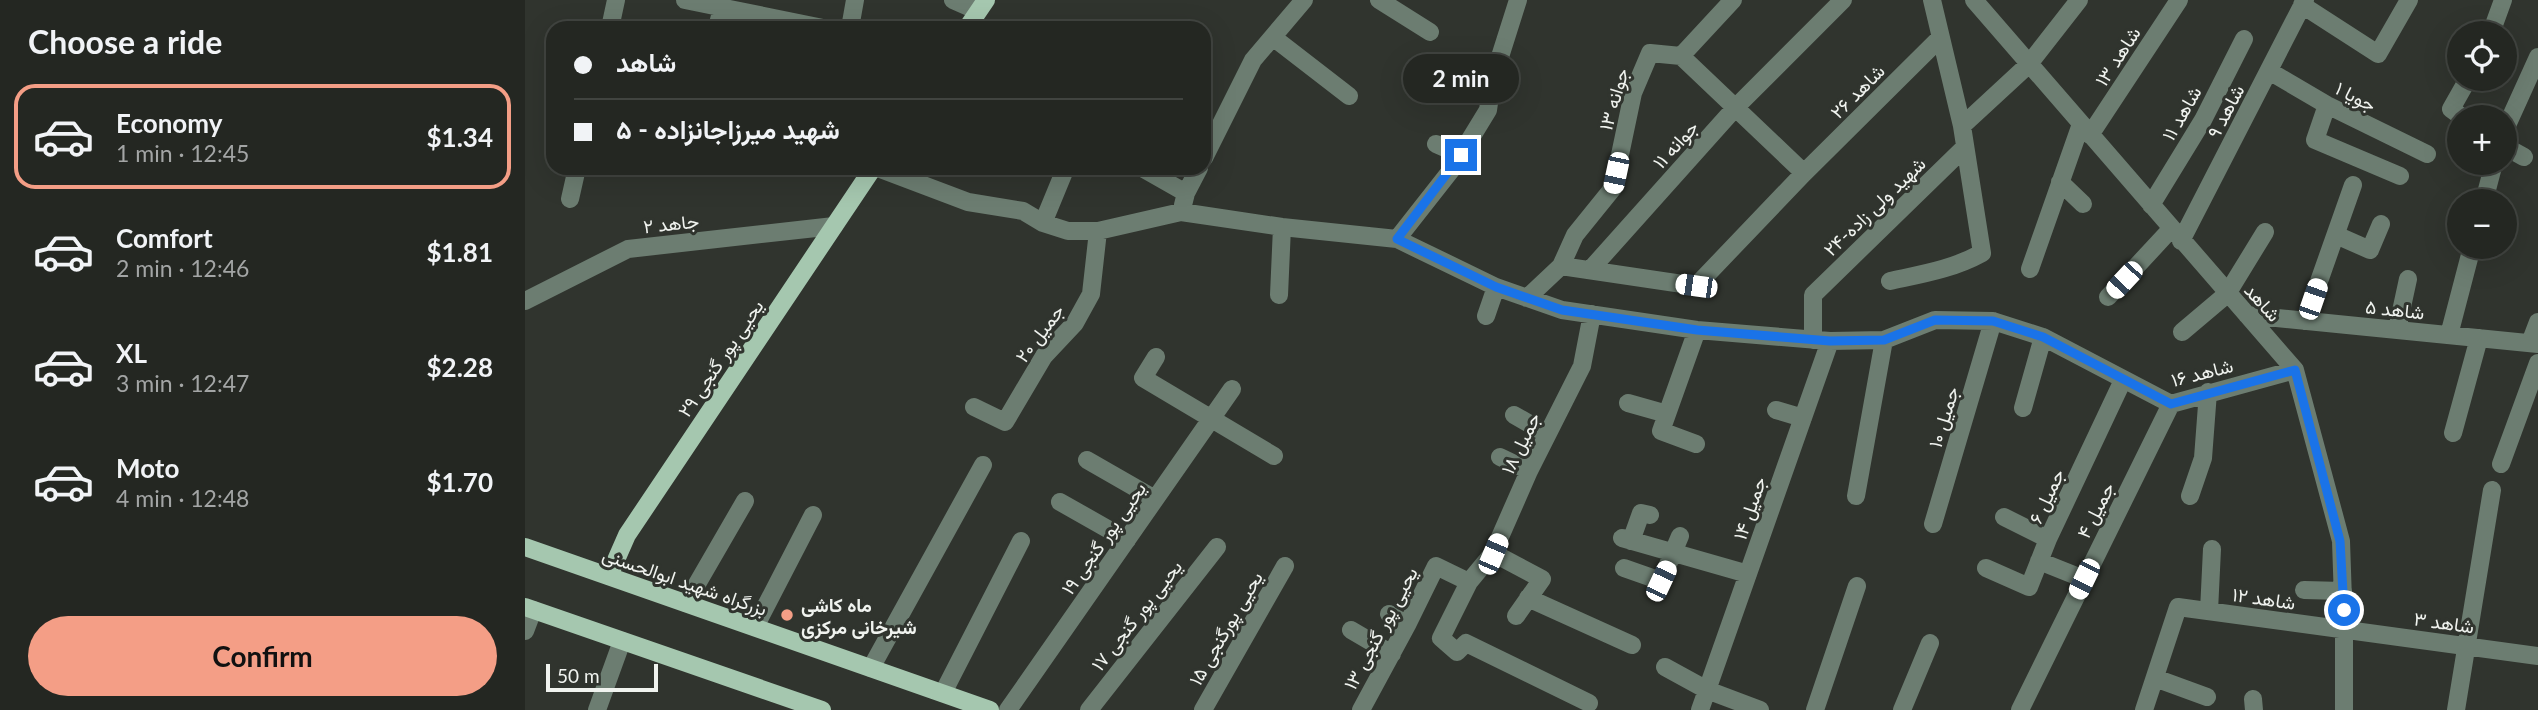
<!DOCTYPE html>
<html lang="en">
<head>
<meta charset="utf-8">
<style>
  body { margin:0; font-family:Lato,Vazirmatn,sans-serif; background:#2c2f2a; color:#f1f3f6; height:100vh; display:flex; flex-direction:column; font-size:26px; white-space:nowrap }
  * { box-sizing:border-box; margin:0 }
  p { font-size:23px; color:#a3a5a5 }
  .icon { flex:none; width:38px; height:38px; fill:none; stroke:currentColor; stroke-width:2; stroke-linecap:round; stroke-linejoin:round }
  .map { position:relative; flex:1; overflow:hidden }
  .drawer { display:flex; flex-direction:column; background:#242722; width:525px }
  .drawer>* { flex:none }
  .hud { position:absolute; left:21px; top:21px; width:665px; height:154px; border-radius:21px; box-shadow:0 7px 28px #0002,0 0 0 2px #414440; display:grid; align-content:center; height:154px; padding:0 28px; background:#242722 }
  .controls { position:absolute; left:1922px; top:21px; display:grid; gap:14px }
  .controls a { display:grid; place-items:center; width:70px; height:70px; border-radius:50%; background:#242722; box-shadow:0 7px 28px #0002,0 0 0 2px #414440; font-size:35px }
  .scale { position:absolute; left:21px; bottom:18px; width:112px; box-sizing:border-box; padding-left:7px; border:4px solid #f0f3ef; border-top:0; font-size:19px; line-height:24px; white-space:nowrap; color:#f0f3ef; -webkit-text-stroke:5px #30342e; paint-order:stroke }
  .end { position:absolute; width:32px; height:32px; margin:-16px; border:9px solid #1a73e8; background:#fff; box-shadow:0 0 0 4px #fff }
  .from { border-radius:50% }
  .bubble { position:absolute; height:49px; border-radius:24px; background:#242722; box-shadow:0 7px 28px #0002,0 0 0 2px #414440; font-size:23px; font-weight:700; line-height:49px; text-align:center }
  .car { position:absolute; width:21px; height:42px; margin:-21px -10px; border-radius:9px; box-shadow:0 0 5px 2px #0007; background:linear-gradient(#fff 24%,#345 0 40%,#fff 0 76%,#345 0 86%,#fff 0) }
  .hud b { display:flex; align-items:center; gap:24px; height:66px; font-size:26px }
  .hud b+b { border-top:2px solid #414440 }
  .hud i { width:18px; height:18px; background:#f1f3f6 }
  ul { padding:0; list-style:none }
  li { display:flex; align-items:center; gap:21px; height:105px; margin:0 14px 10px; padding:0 14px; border:4px solid transparent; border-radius:21px }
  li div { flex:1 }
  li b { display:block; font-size:26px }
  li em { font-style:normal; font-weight:700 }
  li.active { border-color:#f49e86 }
  li>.icon { width:63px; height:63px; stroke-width:1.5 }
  h2 { padding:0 28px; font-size:32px; line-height:84px }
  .cta { display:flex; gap:14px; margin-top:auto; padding:14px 28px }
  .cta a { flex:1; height:80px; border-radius:42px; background:#f49e86; color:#111; font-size:28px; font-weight:700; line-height:80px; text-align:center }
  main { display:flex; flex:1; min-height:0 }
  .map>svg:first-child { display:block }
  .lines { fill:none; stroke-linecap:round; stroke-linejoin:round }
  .minor { stroke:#6c7d71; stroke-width:18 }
  .major { stroke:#a5c7af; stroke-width:18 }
  .route { stroke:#1a73e8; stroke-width:9 }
  .poi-dot { fill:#f49e86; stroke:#30342e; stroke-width:2.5 }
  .labels { text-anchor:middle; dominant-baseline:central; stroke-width:6; stroke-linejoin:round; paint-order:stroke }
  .street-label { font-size:19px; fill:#f0f3ef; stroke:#30342e }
  .poi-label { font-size:19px; font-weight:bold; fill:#f0f3ef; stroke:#30342e; text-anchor:start }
</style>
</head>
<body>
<main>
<section class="drawer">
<h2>Choose a ride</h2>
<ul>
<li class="active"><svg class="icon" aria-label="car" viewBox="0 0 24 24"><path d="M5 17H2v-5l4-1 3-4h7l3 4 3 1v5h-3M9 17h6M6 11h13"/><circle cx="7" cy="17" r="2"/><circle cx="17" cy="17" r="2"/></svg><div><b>Economy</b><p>1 min · 12:45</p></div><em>$1.34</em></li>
<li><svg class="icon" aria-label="car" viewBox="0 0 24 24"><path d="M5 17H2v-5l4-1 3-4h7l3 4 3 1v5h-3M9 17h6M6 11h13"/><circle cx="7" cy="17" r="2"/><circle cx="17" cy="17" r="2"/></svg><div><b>Comfort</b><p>2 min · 12:46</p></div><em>$1.81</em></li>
<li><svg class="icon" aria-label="car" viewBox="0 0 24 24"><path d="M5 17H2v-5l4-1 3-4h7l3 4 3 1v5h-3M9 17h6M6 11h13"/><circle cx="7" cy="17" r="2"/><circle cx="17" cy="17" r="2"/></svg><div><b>XL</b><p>3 min · 12:47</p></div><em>$2.28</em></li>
<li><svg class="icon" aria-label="car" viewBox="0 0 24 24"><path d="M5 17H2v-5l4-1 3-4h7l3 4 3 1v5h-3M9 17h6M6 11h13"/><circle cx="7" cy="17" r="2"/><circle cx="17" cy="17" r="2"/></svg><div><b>Moto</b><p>4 min · 12:48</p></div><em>$1.70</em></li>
</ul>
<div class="cta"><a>Confirm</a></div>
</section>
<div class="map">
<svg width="2013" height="710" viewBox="0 0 2013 710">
  <rect width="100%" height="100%" fill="#30342e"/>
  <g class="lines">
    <path class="minor" d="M160,0l138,28
      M428,0l25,11
      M854,0l51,32
      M1449,0l321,370 46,171 3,89v80
      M1777,5l76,49 31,-54
      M85,28l6,-28
      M192,28l5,-20
      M325,28l5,-28
      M1966,33l12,-33
      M749,38l75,58
      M1156,56l52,-56
      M1744,71l58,34 100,49
      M1802,105l-12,35 85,36
      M1937,117l-11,-8 17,-30
      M1437,126l67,-62 50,-64
      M1979,132l34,-75
      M1565,135l89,-135
      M911,144l25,11
      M1979,146l20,11
      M679,158l49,-98 51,-60
      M353,168l90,34 55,9 20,12 25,8h30l83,-19 101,15 115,12 99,48 66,23 135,20 133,11 54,-1 51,-20 58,1 50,16 128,67 124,-34
      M617,168l44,25
      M1535,182l23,22
      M45,199l7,-31
      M1959,201l10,-38
      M658,205l3,-12 13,-25
      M1626,205l52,-85 41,-81
      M518,223l21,-51
      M1811,235l34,15 11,-26
      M872,239l55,-70 36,-59 4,-28 26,-82
      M1656,241l124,-241
      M1036,266l135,20 108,-113 135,-134
      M1505,269l51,-145
      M1065,270l145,-162 108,-108
      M1365,281c32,-7 63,-12 92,-28l-20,-127 -30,-126
      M754,295l3,-68
      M1583,297l63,-68
      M1002,298l34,-32 14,-31 38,-47 20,-95 17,-40 31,3 123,117
      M0,301l103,-52 206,-23
      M1722,315l291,29
      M961,316l10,-29
      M1780,321l48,-136
      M1872,330l11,-51
      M1657,332l45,-38 38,-62
      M1924,335l23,-88
      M1288,340v-45l151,-147
      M2005,343l8,-21
      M631,357l-13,21 131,78
      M1103,403l39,11
      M449,407l31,15 39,-66 31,-33 16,-29 7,-63
      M1498,408l20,-71
      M1251,410l27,8
      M989,415l33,19
      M1928,433l26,-95
      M1171,444l-35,-13 36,-101
      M975,457l29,14
      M562,460l68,39
      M1976,464l37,-101
      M1331,496l28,-156
      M1665,496l13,-38 5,-66
      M535,502l67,38
      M1479,517l44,22
      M1408,524l60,-203
      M1097,538l126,36
      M1106,541l10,-28 9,2
      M968,553l49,26 -26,37
      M1514,561l45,18
      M1099,568l37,13 19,-45
      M1461,568l43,19 19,-48 75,-159
      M1779,590l39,1
      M1003,598l104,47
      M161,603l59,-102
      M1684,611l3,-62
      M864,614l18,11
      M230,627l58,-112
      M826,630l41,24
      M0,631l8,-21
      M1140,667l42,23 53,20
      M346,668l112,-203
      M1630,678l52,19
      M418,693l78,-152
      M1728,699l1,11
      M1064,703l-123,-60 -9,9 -16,-14 28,-56 24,-29 36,-82 53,-105 10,-52
      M72,710l25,-69
      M483,710l224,-321
      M564,710l128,-163
      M678,710l82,-144
      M836,710l46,-85 29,-59 33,16
      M1175,710l130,-369
      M1290,710l42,-124
      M1377,710l28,-67
      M1495,710l151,-306
      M1619,710l34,-103 360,49
      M1931,710l36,-220"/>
    <path class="major" d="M442,28l19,-28
      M0,547l465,163
      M84,576l18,-41 246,-367
      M0,607l297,103"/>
  </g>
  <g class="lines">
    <path class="route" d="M936,155l-64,84 99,48 66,23 135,20 133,11 54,-1 51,-20 58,1 50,16 128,67 124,-34 45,171 4,69"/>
  </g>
  <circle class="poi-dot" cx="262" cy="615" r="7"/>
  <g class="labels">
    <g class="street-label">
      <text transform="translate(1592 56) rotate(-57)">شاهد ۱۳</text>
      <text transform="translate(1332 91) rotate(-45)">شاهد ۲۶</text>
      <text transform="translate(1831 96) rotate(27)">جویا ۱</text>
      <text transform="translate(1088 99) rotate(-74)">جوانه ۱۳</text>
      <text transform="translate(1700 111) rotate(-62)">شاهد ۹</text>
      <text transform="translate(1656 113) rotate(-60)">شاهد ۱۱</text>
      <text transform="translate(1150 144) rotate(-48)">جوانه ۱۱</text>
      <text transform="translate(1349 206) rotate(-44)">شهید ولی زاده-۲۴</text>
      <text transform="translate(146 223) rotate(-6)">جاهد ۲</text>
      <text transform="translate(1738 302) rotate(48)">شاهد</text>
      <text transform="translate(1870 309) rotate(6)">شاهد ۵</text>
      <text transform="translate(514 333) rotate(-53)">جمیل ۲۰</text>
      <text transform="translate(195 358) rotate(-56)">یحیی پور گنجی ۲۹</text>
      <text transform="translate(1677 372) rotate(-14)">شاهد ۱۶</text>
      <text transform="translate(1418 417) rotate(-73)">جمیل ۱۰</text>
      <text transform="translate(995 443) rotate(-64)">جمیل ۱۸</text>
      <text transform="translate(1521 496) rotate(-65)">جمیل ۶</text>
      <text transform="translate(1224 508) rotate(-71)">جمیل ۱۴</text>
      <text transform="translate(1570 510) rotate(-63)">جمیل ۴</text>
      <text transform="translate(578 538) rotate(-55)">یحیی پور گنجی ۱۹</text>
      <text transform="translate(160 581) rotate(19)">بزرگراه شهید ابوالحسنی</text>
      <text transform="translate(1739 598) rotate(8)">شاهد ۱۲</text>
      <text transform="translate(611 615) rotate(-52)">یحیی پور گنجی ۱۷</text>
      <text transform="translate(1919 622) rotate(8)">شاهد ۳</text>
      <text transform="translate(700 628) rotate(-60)">یحیی پورگنجی ۱۵</text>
      <text transform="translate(855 628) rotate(-62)">یحیی پور گنجی ۱۳</text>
    </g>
    <g class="poi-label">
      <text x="276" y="604">ماه کاشی<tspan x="276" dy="22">شیرخانی مرکزی</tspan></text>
    </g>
  </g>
</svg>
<div class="controls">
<a><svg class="icon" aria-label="locate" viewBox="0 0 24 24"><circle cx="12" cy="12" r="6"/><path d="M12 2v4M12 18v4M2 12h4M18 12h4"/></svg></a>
<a>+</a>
<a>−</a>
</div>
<div class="scale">50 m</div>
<i class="end from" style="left:1819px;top:610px"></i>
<i class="end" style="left:936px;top:155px"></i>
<div class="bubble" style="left:878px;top:54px;width:116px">2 min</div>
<i class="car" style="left:1091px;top:173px;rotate:192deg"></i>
<i class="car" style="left:1599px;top:280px;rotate:223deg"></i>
<i class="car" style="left:1171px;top:286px;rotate:278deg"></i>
<i class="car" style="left:1788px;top:299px;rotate:19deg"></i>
<i class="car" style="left:968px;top:554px;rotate:23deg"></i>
<i class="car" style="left:1559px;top:579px;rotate:206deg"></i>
<i class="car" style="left:1136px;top:581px;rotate:25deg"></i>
<div class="hud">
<b><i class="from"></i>شاهد</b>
<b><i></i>شهید میرزاجانزاده - ۵</b>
</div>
</div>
</main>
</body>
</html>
